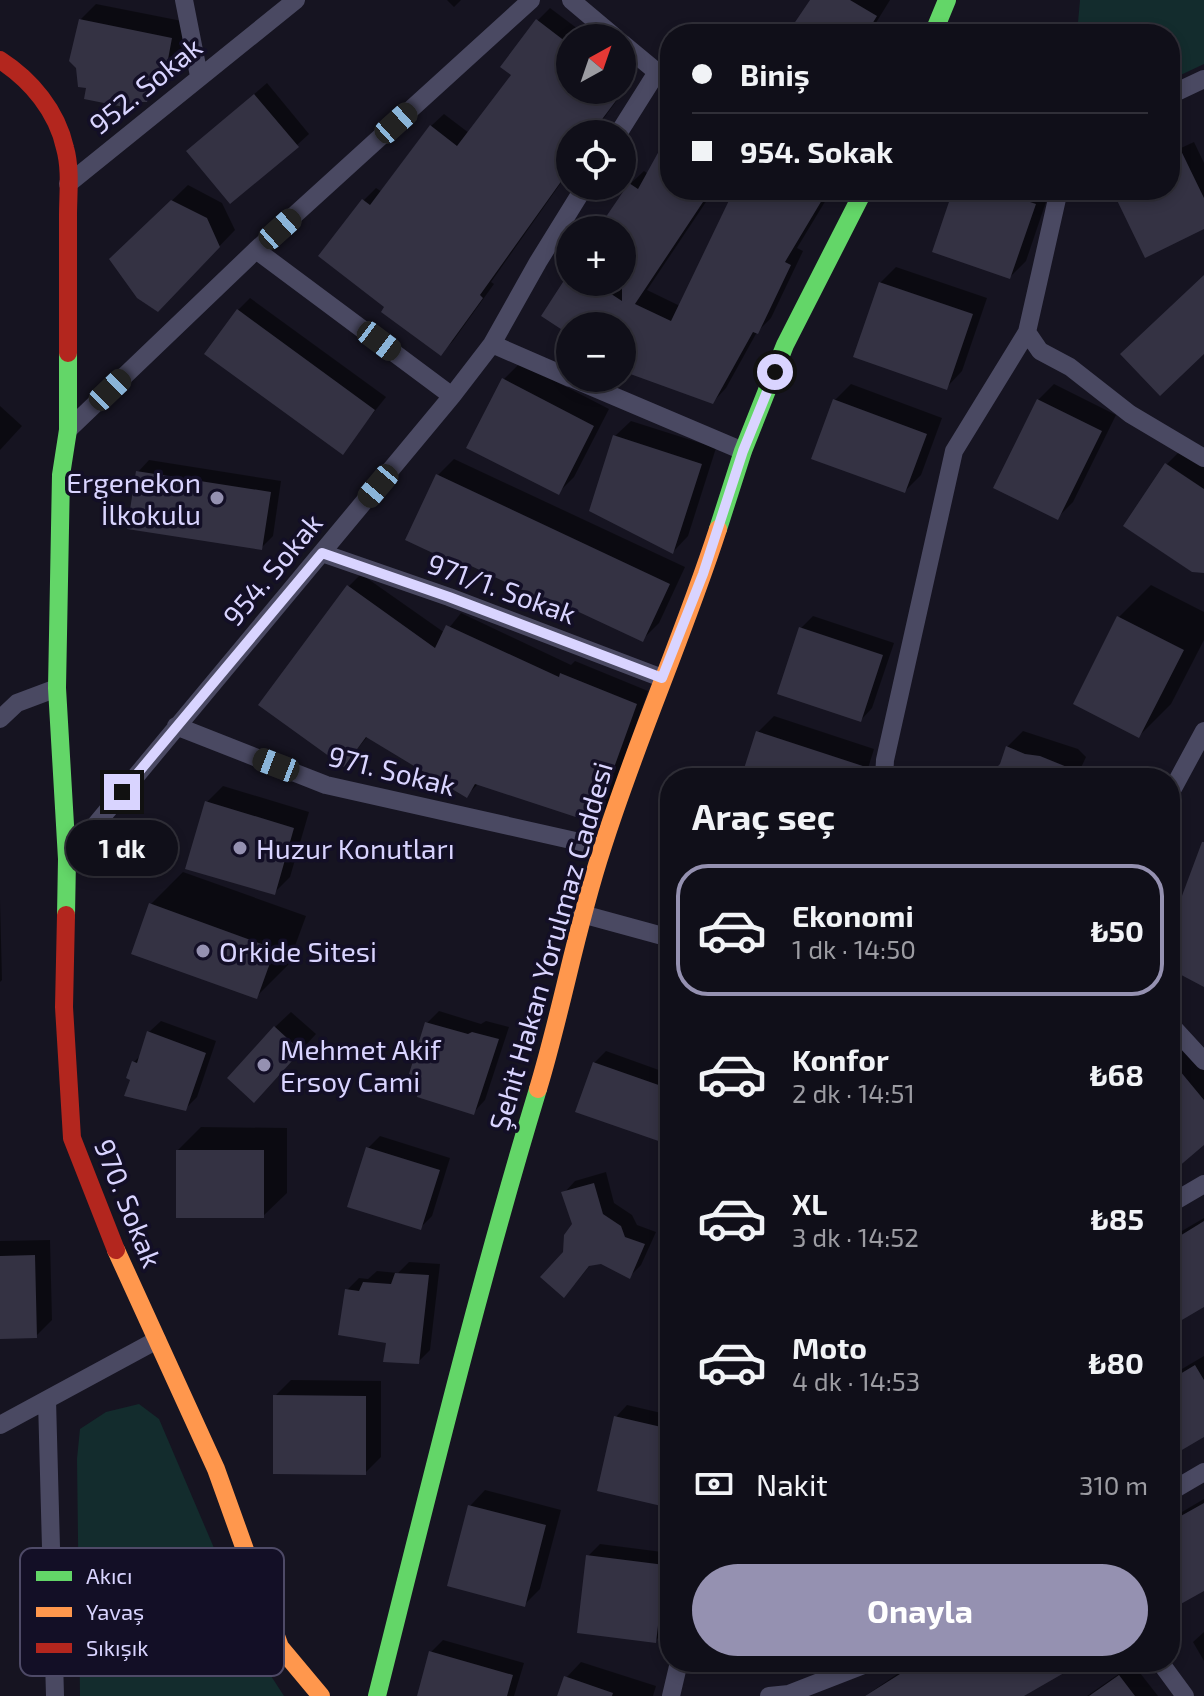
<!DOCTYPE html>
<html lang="tr">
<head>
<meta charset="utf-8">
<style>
  body { margin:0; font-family:"Exo 2",sans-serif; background:#191822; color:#f1f3f6; height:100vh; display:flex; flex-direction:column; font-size:30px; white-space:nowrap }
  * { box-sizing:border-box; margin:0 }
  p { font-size:26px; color:#9c9ca2 }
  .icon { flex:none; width:44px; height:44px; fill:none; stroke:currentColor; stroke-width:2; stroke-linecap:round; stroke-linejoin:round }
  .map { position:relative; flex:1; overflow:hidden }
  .details { position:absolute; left:660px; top:768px; width:520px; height:904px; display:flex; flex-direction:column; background:#100f19; border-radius:32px; box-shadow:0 4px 12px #0003,0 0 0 2px #302f38 }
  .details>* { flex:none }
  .hud { position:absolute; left:660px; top:24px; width:520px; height:176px; border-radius:32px; box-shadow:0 4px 12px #0003,0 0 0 2px #302f38; display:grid; align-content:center; height:176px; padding:0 32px; background:#100f19 }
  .needle { width:52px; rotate:40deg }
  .tools { position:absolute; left:556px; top:24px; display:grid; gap:16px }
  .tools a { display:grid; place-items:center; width:80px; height:80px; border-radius:50%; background:#100f19; box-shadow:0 4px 12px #0003,0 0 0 2px #302f38; font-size:40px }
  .end { position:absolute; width:36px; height:36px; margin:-18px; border:10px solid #d9d4ff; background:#111; box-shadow:0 0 0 4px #111 }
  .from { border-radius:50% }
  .bubble { position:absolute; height:56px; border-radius:28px; background:#100f19; box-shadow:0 4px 12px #0003,0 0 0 2px #302f38; font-size:26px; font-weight:700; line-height:56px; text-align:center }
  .car { position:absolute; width:24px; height:48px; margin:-24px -12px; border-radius:10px; box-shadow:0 0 6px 2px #0007; background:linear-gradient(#222 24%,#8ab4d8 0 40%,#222 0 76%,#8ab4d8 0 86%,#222 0) }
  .hud b { display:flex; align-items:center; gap:28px; height:76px; font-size:30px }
  .hud b+b { border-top:2px solid #302f38 }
  .hud i { width:20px; height:20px; background:#f1f3f6 }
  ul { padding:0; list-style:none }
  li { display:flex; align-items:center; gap:24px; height:132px; margin:0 16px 12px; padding:0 16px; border:4px solid transparent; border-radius:32px }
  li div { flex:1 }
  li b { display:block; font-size:30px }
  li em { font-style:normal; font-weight:700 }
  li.current { border-color:#9591b1 }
  li>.icon { width:72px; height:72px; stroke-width:1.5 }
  h2 { padding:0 32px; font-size:36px; line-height:96px }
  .pay { display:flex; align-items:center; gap:20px; height:88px; padding:0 32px; font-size:30px }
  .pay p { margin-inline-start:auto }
  .cta { display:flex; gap:16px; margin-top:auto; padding:16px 32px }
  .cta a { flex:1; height:92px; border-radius:48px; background:#9591b1; color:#fff; font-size:32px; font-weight:700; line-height:92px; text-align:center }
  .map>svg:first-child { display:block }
  .green { fill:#132c2d }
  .shadow { fill:#0007 }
  .building { fill:#343243 }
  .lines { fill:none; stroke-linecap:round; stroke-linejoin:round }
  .street { stroke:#4a4962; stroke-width:18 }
  .fast { stroke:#63d668; stroke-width:18 }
  .slow { stroke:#ff974d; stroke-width:18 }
  .jam { stroke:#b3261e; stroke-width:18 }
  .route { stroke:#d9d4ff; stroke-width:10 }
  .poi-dot { fill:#9591b1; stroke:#130f26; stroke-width:3 }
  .labels { text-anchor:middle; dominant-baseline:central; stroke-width:7; stroke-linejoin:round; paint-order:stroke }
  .street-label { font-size:28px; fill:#d9d4ff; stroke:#130f26 }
  .poi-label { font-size:28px; fill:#d9d4ff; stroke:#130f26; text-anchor:start }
  .key { fill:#130f26; stroke:#4e4a67; stroke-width:2 }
  .key-label { font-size:22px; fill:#d9d4ff }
</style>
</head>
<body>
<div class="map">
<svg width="1204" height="1696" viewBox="0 0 1204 1696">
  <rect width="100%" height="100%" fill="#161421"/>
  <path class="green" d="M1080,0h124v64l-34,16v-46h-93z
    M139,1404l20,15 55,129 31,88 39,60h-204l-3,-237 3,-30 26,-17z"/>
  <path class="shadow" d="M447,0h14l-7,7z
    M812,0h78l-21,34h-79z
    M96,4l91,18 -8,41 -33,37h-6l-6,6 -54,-86z
    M550,8l40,30h-20v52h52v-28l15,11 -44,60 2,1h-25v36l-79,112 3,2 -41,57 -13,13 -53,-47 -23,-107 12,-12 6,4 49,-66 13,-12 25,19 45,-58 24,-55z
    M267,83l42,51 -12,11 -109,6z
    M670,135v55h44l-67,100 33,16 56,-116h96l-35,58 6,3 -32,67 -14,14 -31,56 -13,14 -91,-35v-41h-52v6l-26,-17 26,-40v7h52v-52h-22l30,-46 14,-13 4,3z
    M1194,142l10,21v64l-90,-37h56v-37z
    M188,185l34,18 13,27 -77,80 -30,-67z
    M955,190h95l-24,71 -16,16z
    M896,267l91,31 -25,73 -15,16 -67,-104z
    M250,298l136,99 -44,55 -104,-142z
    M520,363l89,46 -35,68 -16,16 -89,-46 35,-68z
    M851,384l91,34 -21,57 -16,16 -70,-91z
    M1054,384l62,31 -43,87 -16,16 -19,-118z
    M0,406l22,20 -22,24z
    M631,421l85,27 -28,88 -15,16 -58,-116z
    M1191,440l13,8v119l-38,-102z
    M454,459l231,108 -26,56 -16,16 -205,-164z
    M149,460l132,21 -8,55 -12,12 -123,-76z
    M361,574l84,59 16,-20 110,52 4,-4 73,30 -41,117 -13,13 -115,-38 -12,12 -99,-59 -24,29 4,-178z
    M1151,585l53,27v28l-33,64 -32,32 -20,-119z
    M813,616l81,27 -22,65 -11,12 -60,-92z
    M774,716l100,33 -9,29h-122l15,-46z
    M1023,731l55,18 8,8 -7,15 11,6h-97l9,-13 5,-18z
    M223,786l86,26 -19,65 -16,16 -67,-91z
    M183,872l123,44 -18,49 -32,32 -105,-93z
    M0,900l2,80 -2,2z
    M439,1011l42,13 5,-3 23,6 -24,73 -11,12 -47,-89z
    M291,1012l25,22 -46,50 5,-57z
    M161,1021l55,20 -19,56 -12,12 -51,-47 8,-8 7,-22z
    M1170,1032l34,38v72l-34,29z
    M606,1051l64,23v64l-76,-75z
    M201,1127l86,1v65l-24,23 -85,-66z
    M380,1136l70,22 -18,58 -12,12 -52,-80z
    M606,1172l8,31 18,12 5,10 19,7 -15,33 -11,11 -29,-14 -10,2 -16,20 -10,-32 9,-27 -10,-32 11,-12z
    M1204,1218v85l-34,20v-85z
    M50,1240l2,80 -16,16 -36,1v-96z
    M409,1262l31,2 -10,86 -12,12 -29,-20 -42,-52 12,-12 9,1 9,-8 21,2z
    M1204,1356v79l-34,20v-79z
    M291,1380l90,1v76l-16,16 -90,-77z
    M627,1405l43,10v91l-54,-89z
    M485,1490l76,20 -21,79 -16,16 -54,-99z
    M1204,1499v89l-34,20v-89z
    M600,1544l70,9 -3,76 -12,12 -67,-85z
    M1204,1632v29l-11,-19z
    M443,1640l81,23 -10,33h-95l12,-44z
    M581,1662l75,24 -3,10h-93l6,-18z
    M724,1662h98l-19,9 -79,-5z
    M915,1662h165l-59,34h-156z
    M1133,1664l25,32h-71z"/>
  <path class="building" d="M810,0h40l27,16 -11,18h-79z
    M79,19l93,19 -8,43h-10l-7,21h-10l-3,7 -50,-10 2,-11 -8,-1 -2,-19 -7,-7z
    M536,19l34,26v45h54l-33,44h-21v35l-90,126 3,3 -42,58 -60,-44 3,-5 -66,-51 44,-57 8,6 60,-80 27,21 54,-71 -11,-8z
    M254,94l45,53 -69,57 -44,-53z
    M1170,128l34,70v31l-59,29 -33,-68h58z
    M670,131v59h41l-76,114 36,17 63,-131h94l-43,72 6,3 -33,69 -5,-2 -40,72 -91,-33v-45h-52v9l-29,-19 22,-34h30l29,19v-71h-25l32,-47 9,6z
    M953,190h41l42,14 -26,75 -78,-27z
    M171,200l36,18 13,29 -62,65 -21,-14 -28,-39z
    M1204,275v79l-44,42 -40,-42z
    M879,282l94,32 -26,76 -94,-33z
    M237,309l138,101 -32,45 -139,-101z
    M502,378l92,48 -35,69 -93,-47z
    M833,399l94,35 -22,59 -94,-34z
    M1037,399l65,32 -44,89 -65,-32z
    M613,435l89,29 -29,90 -84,-43z
    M1165,463l39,26v84l-12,-1 -69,-46z
    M136,471l135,21 -9,58 -135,-21z
    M436,474l234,110 -27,58 -77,-36 -1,4 -96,-45 -2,4 -62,-29z
    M347,585l88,63 11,-23 113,52 1,-4 77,31 -43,119 -119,-39 -8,14 -101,-61 -22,30 -86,-62z
    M1117,616l67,34 -45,88 -66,-34z
    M799,627l84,28 -22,67 -84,-28z
    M756,731l116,38v9h-131z
    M1006,746l19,8 15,2 54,22h-108l14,-14z
    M205,801l89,27 -19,67 -90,-26z
    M1202,842h2v145l-34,-18v-41z
    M149,903l126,46 -18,50 -126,-45z
    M425,1022l43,12 4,-2 27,7 -25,76 -57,-18 4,-19 -12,-4z
    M274,1026l27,25 -47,52 -27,-25z
    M147,1031l59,22 -20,58 -62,-15 6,-16 -4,-2 6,-17 5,2z
    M593,1062l77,27v56l-95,-33z
    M1180,1071l24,29v45l-34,29v-95z
    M366,1147l74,23 -19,60 -74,-23z
    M176,1150h88v68h-88z
    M594,1183l9,31 18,12 4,11 20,7 -15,35 -29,-15 -12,2 -25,32 -24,-21 23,-25 1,-17 8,-11 -11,-32z
    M1204,1221v86l-34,20v-85z
    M35,1255l2,83 -37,1v-83z
    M395,1273l34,2 -10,89 -36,-2 3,-19 -48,-8 7,-46 14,2 4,-9 28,2z
    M1195,1365l9,15v57l-34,20v-77z
    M273,1395l93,1v79l-93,-1z
    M614,1416l56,13v79l-73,-17z
    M1204,1503v88l-34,19v-88z
    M468,1505l78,20 -21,82 -78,-21z
    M586,1555l79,10 -9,78 -79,-10z
    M429,1651l84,24 -6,21h-90z
    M919,1662h164l-59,34h-159z
    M1119,1675l16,21h-46z
    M564,1676l49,17 -1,3h-55z"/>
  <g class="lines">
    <path class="street" d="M184,0l15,76
      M571,0l45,38
      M622,43l35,29 13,3
      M1170,95l34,-16
      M618,134l39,-62
      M68,184l228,-184
      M1059,190l-32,142 13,19 30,16 60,47 74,44
      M256,250l196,146
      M492,344l78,34
      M571,378l172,73
      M68,430l188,-180 275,-250
      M322,553l127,44 213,81
      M0,719l17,-16 40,-15
      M176,726l150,59 276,62
      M884,778l1,-18 69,-309 73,-119
      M1170,794l34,-63
      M67,859l385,-463 40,-52 46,-82 47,-76
      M582,914l88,24
      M1170,1024l34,37
      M1170,1204l34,-20
      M47,1400l8,296
      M0,1425l157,-85
      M1170,1492l34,-20
      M1160,1662l25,34
      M671,1696l8,-34
      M769,1696l20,-2 82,-32"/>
    <path class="fast" d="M933,34l14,-34
      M718,529l25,-78 42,-106 79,-155
      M66,915l1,-56 -10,-171 4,-213 7,-45v-77
      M377,1696c51,-203 100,-406 161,-607"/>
    <path class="slow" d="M538,1089c24,-79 38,-161 64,-240 34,-108 81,-212 116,-320
      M116,1250l100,219 64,178 41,49"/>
    <path class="jam" d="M0,60c31,20 57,51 65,88 6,21 3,46 3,68 0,46 0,92 0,137
      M66,915l-2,92 8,131 44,112"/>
  </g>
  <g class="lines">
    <path class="route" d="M122,792l200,-239 127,44 213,81 41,-104 40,-123 32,-79"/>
  </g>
  <g class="poi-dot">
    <circle cx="217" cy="498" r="8"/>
    <circle cx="240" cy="848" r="8"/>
    <circle cx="203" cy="951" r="8"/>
    <circle cx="264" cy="1065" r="8"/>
  </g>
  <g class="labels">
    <g class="street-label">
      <text transform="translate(145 85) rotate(-39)">952. Sokak</text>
      <text transform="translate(272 569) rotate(-50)">954. Sokak</text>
      <text transform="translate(502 588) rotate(20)">971/1. Sokak</text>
      <text transform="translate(392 770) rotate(14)">971. Sokak</text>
      <text transform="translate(550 946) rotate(-74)">Şehit Hakan Yorulmaz Caddesi</text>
      <text transform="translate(129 1203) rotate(68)">970. Sokak</text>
    </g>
    <g class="poi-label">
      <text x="201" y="482" text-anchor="end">Ergenekon<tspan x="201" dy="32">İlkokulu</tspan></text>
      <text x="256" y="848">Huzur Konutları</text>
      <text x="219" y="951">Orkide Sitesi</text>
      <text x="280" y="1049">Mehmet Akif<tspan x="280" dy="32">Ersoy Cami</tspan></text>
    </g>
  </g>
  <rect x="20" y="1548" width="264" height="128" rx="12" class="key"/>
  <rect x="36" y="1571" width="36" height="10" fill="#63d668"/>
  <rect x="36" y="1607" width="36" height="10" fill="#ff974d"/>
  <rect x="36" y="1643" width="36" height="10" fill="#b3261e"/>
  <g class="key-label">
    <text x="86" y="1584">Akıcı</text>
    <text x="86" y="1620">Yavaş</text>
    <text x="86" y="1656">Sıkışık</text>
  </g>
</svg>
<div class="tools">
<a><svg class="needle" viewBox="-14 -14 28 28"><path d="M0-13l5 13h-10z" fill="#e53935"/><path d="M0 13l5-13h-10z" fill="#9c9ca2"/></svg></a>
<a><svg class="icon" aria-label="locate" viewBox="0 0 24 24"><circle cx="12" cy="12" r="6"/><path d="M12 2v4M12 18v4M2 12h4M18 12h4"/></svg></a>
<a>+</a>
<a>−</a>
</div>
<i class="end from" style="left:775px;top:372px"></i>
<i class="end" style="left:122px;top:792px"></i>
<div class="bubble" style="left:66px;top:820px;width:112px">1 dk</div>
<i class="car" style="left:396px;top:123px;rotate:48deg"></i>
<i class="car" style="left:280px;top:229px;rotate:48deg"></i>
<i class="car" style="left:379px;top:341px;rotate:127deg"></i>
<i class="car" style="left:110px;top:390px;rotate:46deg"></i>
<i class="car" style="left:378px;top:486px;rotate:220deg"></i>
<i class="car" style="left:276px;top:765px;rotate:291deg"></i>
<div class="hud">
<b><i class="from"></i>Biniş</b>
<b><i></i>954. Sokak</b>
</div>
<section class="details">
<h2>Araç seç</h2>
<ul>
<li class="current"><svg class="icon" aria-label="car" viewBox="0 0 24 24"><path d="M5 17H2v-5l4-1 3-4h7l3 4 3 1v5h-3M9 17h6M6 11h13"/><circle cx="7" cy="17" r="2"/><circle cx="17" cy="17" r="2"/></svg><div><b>Ekonomi</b><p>1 dk · 14:50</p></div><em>₺50</em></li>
<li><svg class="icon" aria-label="car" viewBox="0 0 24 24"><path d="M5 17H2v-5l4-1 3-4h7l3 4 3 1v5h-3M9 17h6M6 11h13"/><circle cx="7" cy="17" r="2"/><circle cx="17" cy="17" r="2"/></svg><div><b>Konfor</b><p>2 dk · 14:51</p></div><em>₺68</em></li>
<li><svg class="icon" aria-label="car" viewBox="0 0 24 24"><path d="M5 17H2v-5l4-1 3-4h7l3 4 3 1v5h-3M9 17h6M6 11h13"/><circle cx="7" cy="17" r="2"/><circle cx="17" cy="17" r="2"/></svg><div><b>XL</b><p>3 dk · 14:52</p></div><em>₺85</em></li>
<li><svg class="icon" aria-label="car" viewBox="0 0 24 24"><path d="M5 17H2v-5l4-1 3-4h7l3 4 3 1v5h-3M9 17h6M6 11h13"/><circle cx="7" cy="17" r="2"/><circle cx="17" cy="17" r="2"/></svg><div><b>Moto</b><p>4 dk · 14:53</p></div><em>₺80</em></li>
</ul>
<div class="pay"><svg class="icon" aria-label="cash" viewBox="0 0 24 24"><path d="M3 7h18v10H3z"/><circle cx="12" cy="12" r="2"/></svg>Nakit<p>310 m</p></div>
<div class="cta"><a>Onayla</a></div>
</section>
</div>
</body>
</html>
